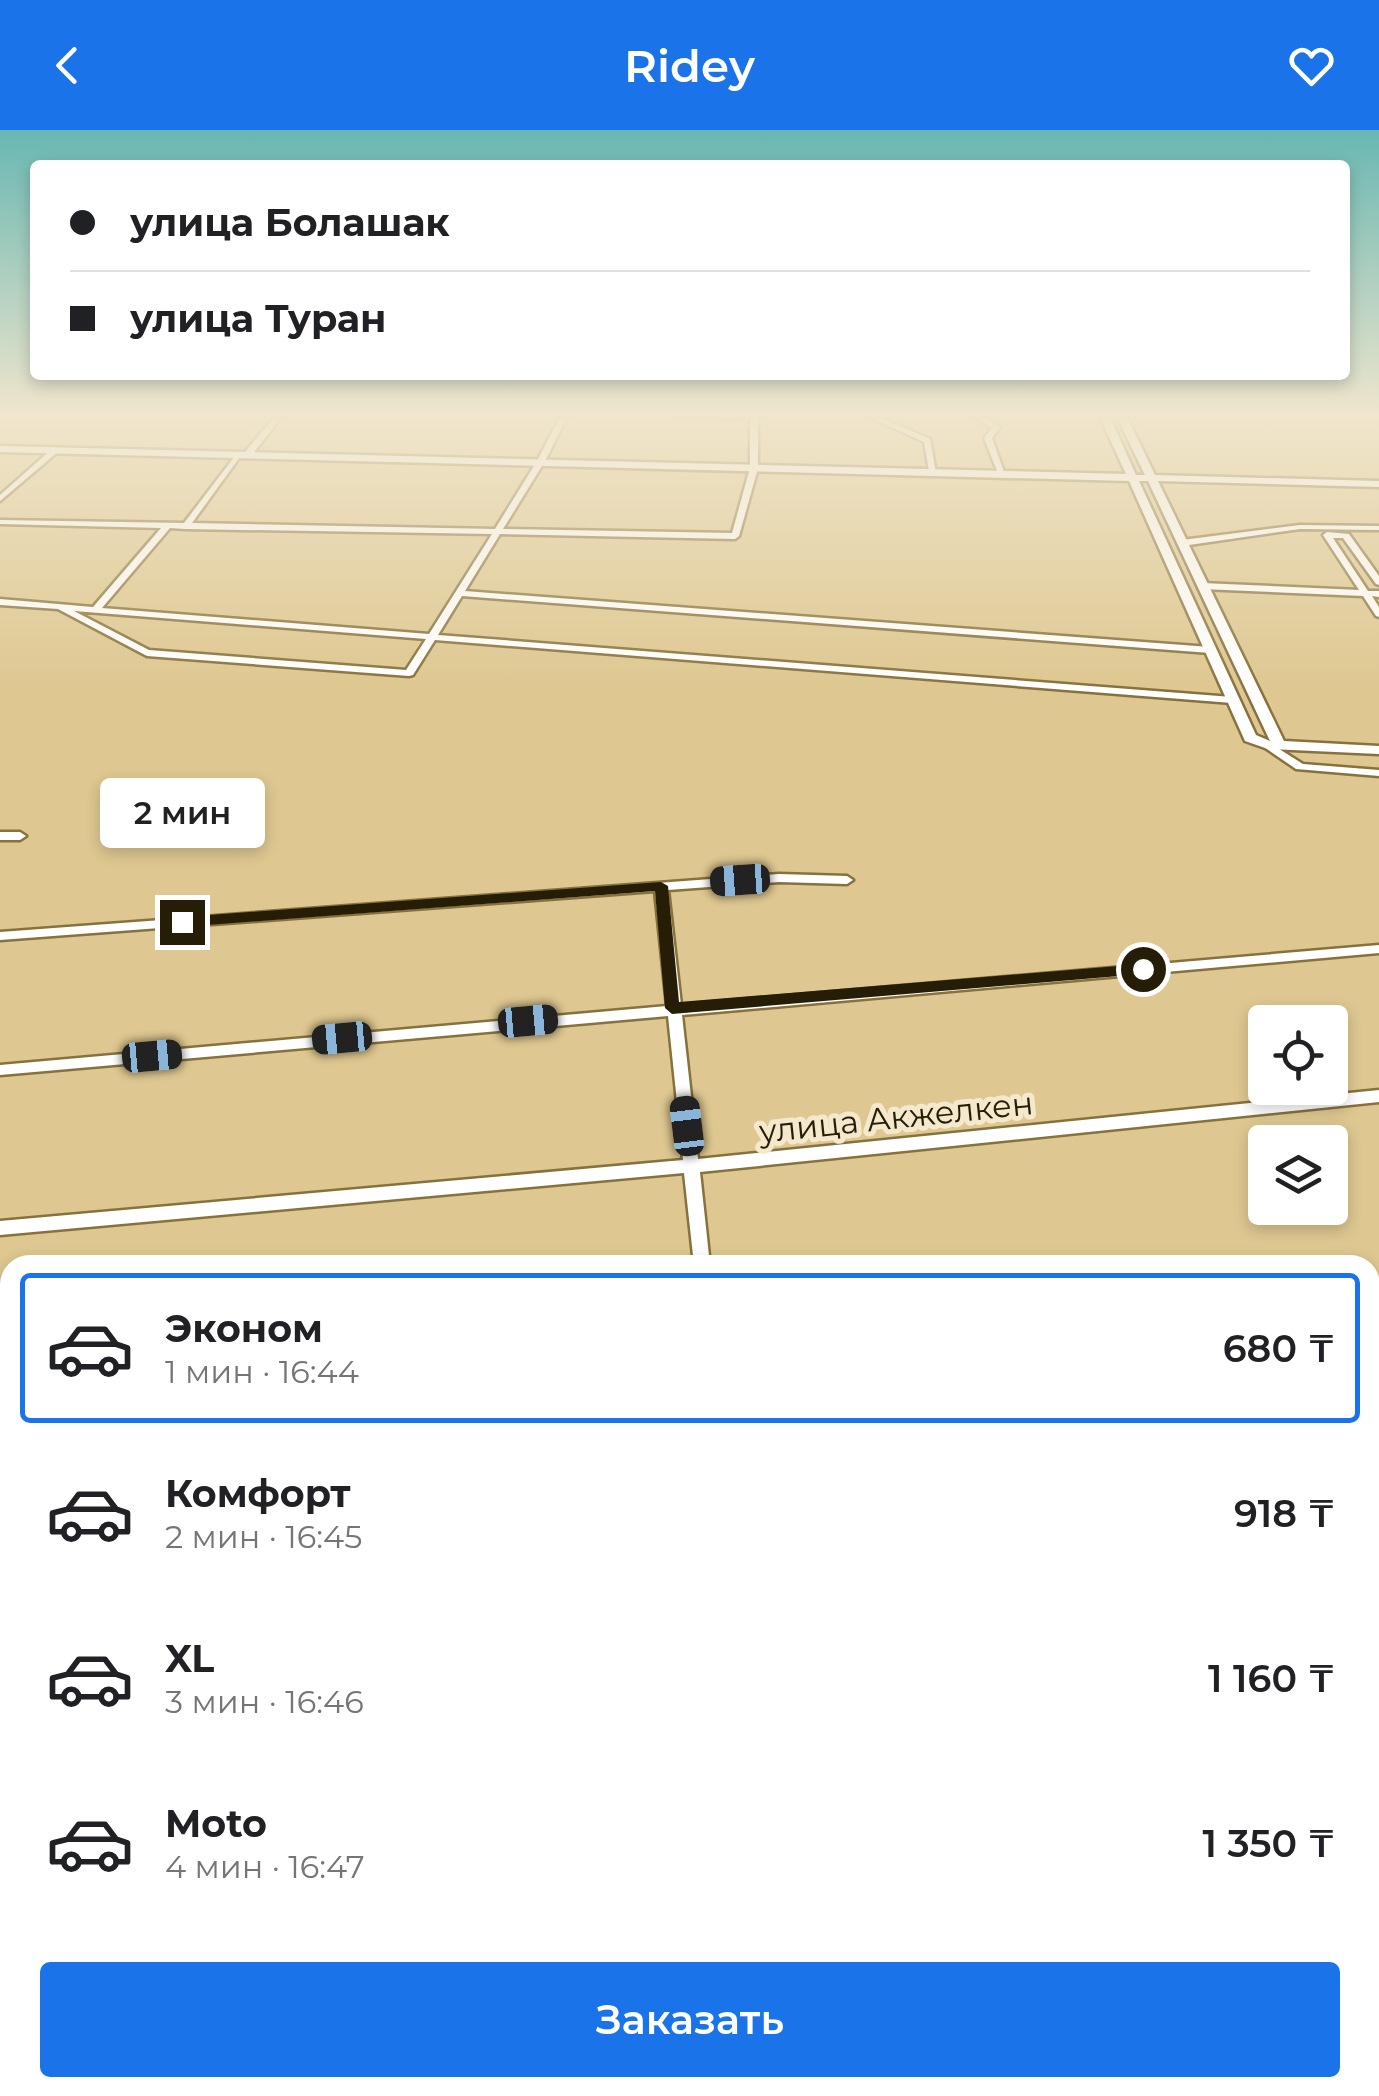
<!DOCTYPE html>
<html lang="ru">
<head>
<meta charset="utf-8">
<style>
  body { margin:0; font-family:Montserrat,sans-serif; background:#f6f6f6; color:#202124; height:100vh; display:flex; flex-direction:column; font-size:38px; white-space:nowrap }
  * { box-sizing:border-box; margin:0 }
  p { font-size:32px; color:#757577 }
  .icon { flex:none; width:55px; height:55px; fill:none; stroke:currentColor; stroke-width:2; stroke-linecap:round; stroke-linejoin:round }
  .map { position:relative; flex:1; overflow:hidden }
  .panel { position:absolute; left:0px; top:1125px; width:1380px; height:842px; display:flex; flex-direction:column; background:#fff; border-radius:30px 30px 0 0; box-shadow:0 5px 15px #0003 }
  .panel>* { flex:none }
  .banner { position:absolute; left:30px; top:30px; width:1320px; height:220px; border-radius:10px; box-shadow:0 5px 15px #0003; display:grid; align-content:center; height:220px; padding:0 40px; background:#fff }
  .buttons { position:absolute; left:1248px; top:875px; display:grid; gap:20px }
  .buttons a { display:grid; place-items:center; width:100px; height:100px; border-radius:10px; background:#fff; box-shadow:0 5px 15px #0003; font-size:50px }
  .end { position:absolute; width:45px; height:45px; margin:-22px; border:12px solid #261d07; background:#fff; box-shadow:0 0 0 5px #fff }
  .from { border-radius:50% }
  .bubble { position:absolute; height:70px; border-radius:10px; background:#fff; box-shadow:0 5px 15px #0003; font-size:32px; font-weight:600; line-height:70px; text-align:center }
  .car { position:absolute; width:30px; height:60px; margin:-30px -15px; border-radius:12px; box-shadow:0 0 8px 2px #0007; background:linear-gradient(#222 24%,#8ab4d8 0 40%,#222 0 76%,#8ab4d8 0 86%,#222 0) }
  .banner b { display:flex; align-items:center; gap:35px; height:95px; font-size:38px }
  .banner b+b { border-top:2px solid #e0e0e0 }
  .banner i { width:25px; height:25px; background:#202124 }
  ul { padding:18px 0 0; list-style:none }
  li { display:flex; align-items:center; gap:30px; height:150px; margin:0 20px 15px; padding:0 20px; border:5px solid transparent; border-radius:10px }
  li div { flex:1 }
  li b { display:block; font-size:38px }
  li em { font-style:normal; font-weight:600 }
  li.selected { border-color:#1a73e8 }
  li>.icon { width:90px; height:90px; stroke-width:1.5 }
  .cta { display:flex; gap:20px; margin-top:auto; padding:20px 40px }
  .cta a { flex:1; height:115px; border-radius:10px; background:#1a73e8; color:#fff; font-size:40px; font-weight:600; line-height:115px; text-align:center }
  header { display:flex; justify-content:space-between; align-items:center; height:130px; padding:0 40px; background:#1a73e8; color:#fff; font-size:45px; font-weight:600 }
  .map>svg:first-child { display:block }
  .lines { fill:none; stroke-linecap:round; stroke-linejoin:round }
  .street-casing { stroke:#87723d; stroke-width:5 }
  .secondary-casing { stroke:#87723d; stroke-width:5 }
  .street { fill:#fff; fill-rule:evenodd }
  .secondary { fill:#fff; fill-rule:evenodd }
  .route { fill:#261d07 }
  .labels { text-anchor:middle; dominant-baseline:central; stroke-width:10; stroke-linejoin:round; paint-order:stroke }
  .street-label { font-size:32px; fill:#261d07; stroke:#f4e9cd }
</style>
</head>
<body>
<header><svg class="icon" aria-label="back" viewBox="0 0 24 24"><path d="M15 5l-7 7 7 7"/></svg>Ridey<svg class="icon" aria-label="heart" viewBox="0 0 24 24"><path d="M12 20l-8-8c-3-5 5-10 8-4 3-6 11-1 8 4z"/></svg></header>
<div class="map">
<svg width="1379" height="1966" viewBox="0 0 1379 1966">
  <rect width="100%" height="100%" fill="#dec790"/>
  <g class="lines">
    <g class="street-casing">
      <path id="street" d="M276,285h7l-32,41h-6v-4z
        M561,285h7l-23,46 -42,68 229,4 18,-65v-49l-78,-4h83l3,2v51l-19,68 -4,3 -235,-5 -35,57 745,56 5,3 -5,3 -748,-57 -24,39 794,62 5,3 -5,3 -797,-63 -22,35 -4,1 -262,-20 -89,-47 -58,-4v-6l93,8 68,-79 -161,-4v-4l184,3 54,-71 4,2 -50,69 303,6 42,-68zM170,398l15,1 307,5 -63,100 -327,-26zM74,481l352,28 -20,31 -257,-20z
        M865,285h9l56,24 6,34 -7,-2 -5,-29z
        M972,285h8l20,12 -8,11 13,37 -7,-2 -14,-35 8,-10z
        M53,318l7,2 -60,51v-6z
        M1300,395l79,1v4l-79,-1 -118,17 -4,-3 4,-3z
        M1327,402l22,2 30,42v9l-3,-1 -33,-46h-10l35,53h11v6l-7,-1 7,11v10l-3,-1 -13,-20 -161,-7 -4,-3 4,-3 157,7 -36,-55z
        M1268,612l35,22 76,6v6l-83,-7 -32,-22v-4z
        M0,702h20l6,4 -6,4h-20z
        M779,744l68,2 6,4 -6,4 -68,-2 -111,8 13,115 698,-60v8l-697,62 16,144 681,-69v12l-679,70 10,93h-16l-10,-92 -684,62v-14l683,-61 -15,-144 -668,59v-10l667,-59 -12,-115 -655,49v-8z
        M1379,1154v16l-9,1v-16z
        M10,1303v18l-10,1v-18z
        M1379,1405v20l-9,1v-20z
        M10,1574v22l-10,2v-22z
        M1379,1749v24l-9,1v-24z
        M1379,1923v26l-9,2v-26z
        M95,1958h73l-3,8h-73z
        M822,1958h26l1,8h-26z
        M1239,1958h60l-3,8h-60z"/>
    </g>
    <g class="secondary-casing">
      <path id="secondary" d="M1099,285h10l27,60h9l-29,-60h10l29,60 224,6v6l-221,-6 126,260 95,5v8l-111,-5 -23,-8 -116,-260 -1129,-29v-6l1126,28zM1139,351h9l122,260 -14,-6z"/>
    </g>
    <use href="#street" class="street"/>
    <use href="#secondary" class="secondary"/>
  </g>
  <linearGradient id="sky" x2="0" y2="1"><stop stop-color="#68b7b2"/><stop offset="0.51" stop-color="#f0e6cd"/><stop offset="1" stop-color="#f0e6cd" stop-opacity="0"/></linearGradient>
  <rect width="1379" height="560" fill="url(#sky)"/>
  <path class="route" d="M661,752l7,4 11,116 464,-38 7,5 -7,5 -471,40 -7,-6 -10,-117 -473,36 -6,-5 6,-5z"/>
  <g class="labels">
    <g class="street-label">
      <text transform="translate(896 987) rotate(-6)">улица Акжелкен</text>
    </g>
  </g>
</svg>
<div class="buttons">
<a><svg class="icon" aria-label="locate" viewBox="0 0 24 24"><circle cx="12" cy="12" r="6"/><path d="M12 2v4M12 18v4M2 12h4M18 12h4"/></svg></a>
<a><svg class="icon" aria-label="layers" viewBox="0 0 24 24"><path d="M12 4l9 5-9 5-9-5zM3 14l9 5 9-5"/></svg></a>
</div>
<i class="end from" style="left:1143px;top:839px"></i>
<i class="end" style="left:182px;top:792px"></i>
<div class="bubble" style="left:100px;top:648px;width:165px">2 мин</div>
<i class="car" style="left:740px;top:750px;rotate:266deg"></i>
<i class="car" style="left:528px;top:891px;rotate:85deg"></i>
<i class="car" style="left:342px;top:908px;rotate:265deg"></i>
<i class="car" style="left:152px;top:926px;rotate:85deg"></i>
<i class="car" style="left:687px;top:996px;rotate:353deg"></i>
<div class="banner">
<b><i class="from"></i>улица Болашак</b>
<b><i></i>улица Туран</b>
</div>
<section class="panel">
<ul>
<li class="selected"><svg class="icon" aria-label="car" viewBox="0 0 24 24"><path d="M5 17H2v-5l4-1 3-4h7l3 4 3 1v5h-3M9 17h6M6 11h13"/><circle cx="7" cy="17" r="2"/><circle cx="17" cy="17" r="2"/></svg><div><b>Эконом</b><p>1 мин · 16:44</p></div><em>680 ₸</em></li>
<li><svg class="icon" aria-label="car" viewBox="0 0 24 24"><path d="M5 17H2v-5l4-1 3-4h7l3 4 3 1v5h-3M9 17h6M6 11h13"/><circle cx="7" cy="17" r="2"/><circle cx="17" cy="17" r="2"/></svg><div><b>Комфорт</b><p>2 мин · 16:45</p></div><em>918 ₸</em></li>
<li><svg class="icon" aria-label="car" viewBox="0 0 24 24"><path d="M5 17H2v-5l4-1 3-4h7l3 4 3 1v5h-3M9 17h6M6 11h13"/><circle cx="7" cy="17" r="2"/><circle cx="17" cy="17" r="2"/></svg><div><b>XL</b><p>3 мин · 16:46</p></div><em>1 160 ₸</em></li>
<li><svg class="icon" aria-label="car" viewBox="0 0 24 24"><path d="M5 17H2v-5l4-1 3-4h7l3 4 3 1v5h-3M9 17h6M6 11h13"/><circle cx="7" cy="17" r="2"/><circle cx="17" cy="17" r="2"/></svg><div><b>Moto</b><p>4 мин · 16:47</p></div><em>1 350 ₸</em></li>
</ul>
<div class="cta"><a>Заказать</a></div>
</section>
</div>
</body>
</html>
